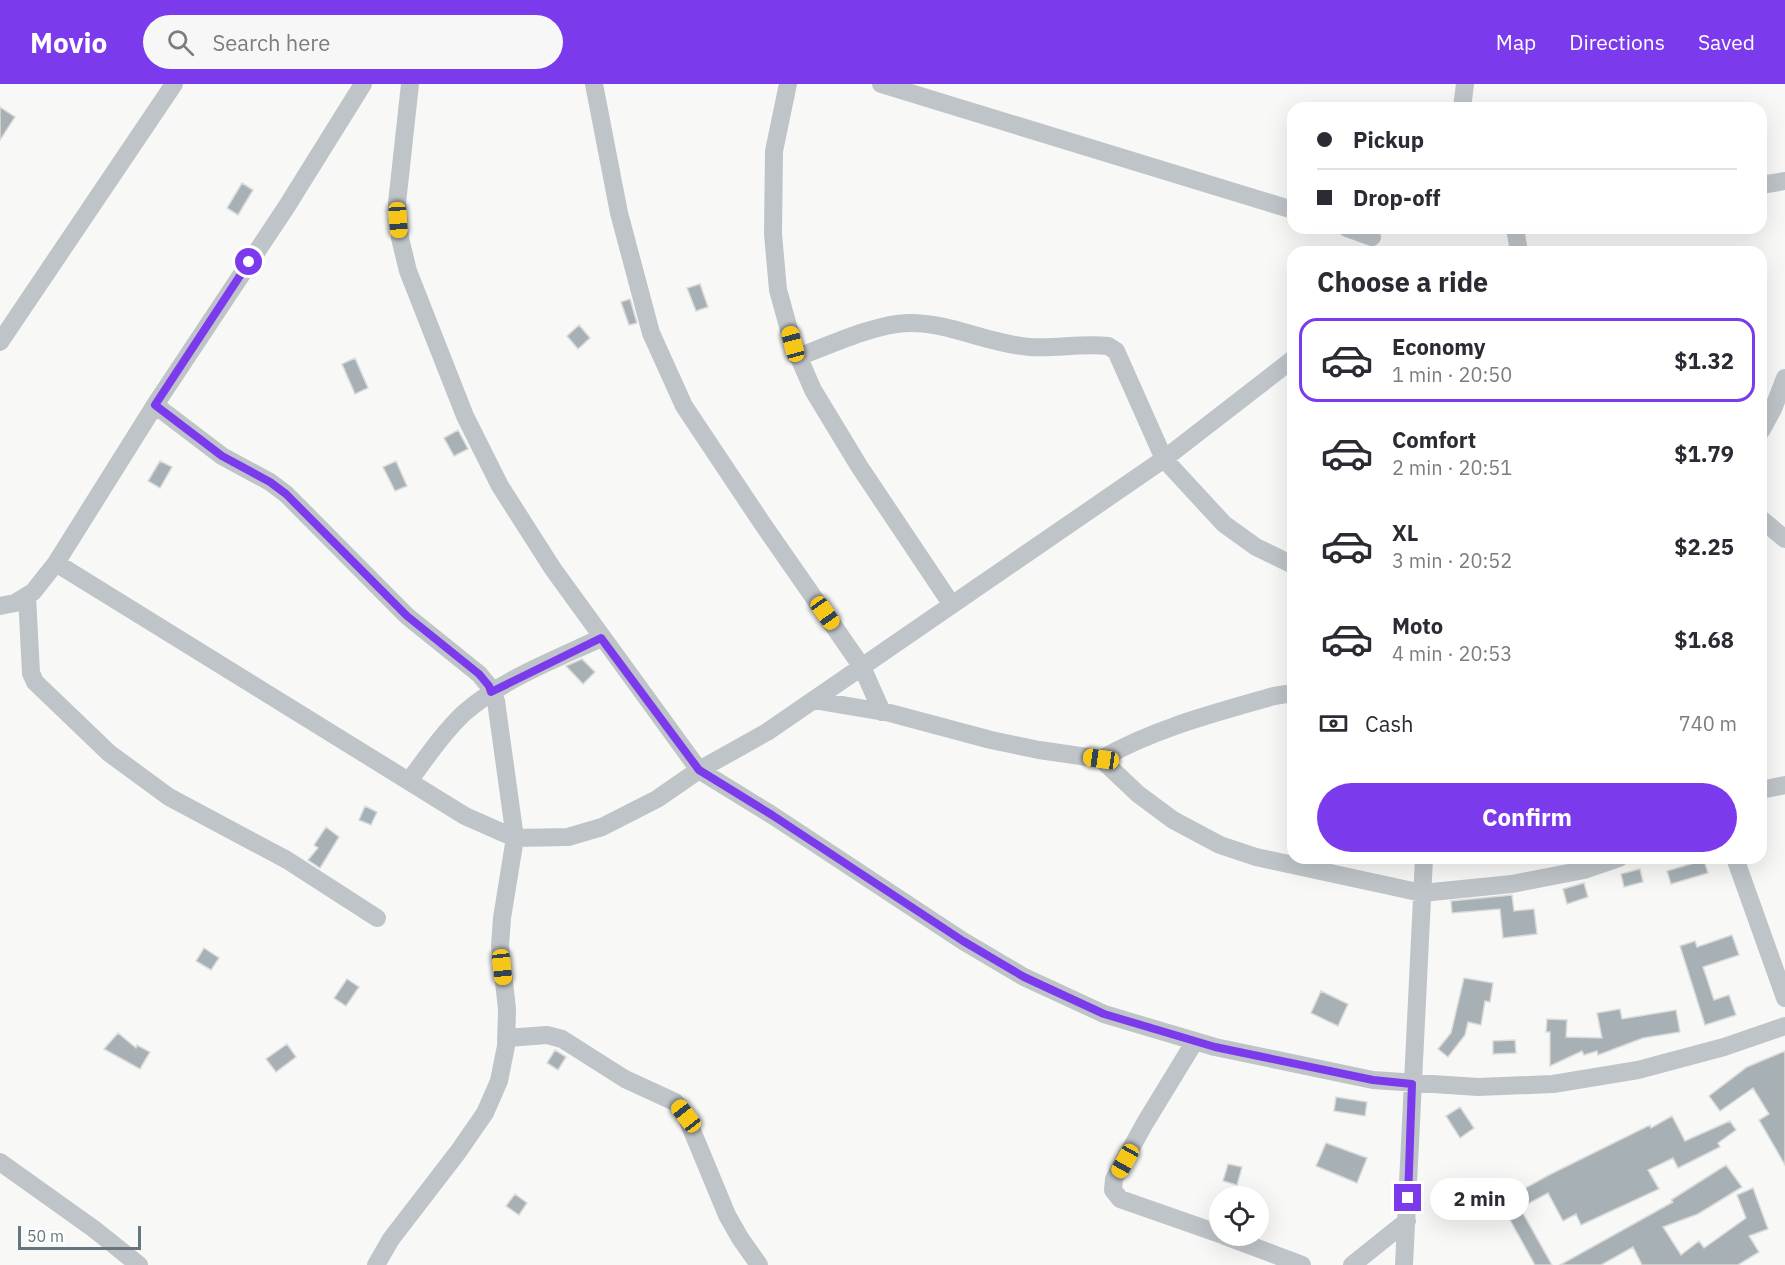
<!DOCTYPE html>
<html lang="en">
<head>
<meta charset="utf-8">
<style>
  body { margin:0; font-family:"IBM Plex Sans",sans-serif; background:#f7f7f7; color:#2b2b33; height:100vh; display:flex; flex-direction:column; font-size:22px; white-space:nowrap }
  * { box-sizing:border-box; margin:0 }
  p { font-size:20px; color:#7c7c81 }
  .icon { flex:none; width:33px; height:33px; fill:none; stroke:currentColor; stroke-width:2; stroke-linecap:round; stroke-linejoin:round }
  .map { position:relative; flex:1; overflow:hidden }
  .drawer { position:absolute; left:1287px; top:162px; width:480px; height:618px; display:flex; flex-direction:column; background:#fff; border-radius:18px; box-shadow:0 6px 24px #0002 }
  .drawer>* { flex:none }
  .guide { position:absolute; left:1287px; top:18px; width:480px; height:132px; border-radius:18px; box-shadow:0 6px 24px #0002; display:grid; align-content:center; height:132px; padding:0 30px; background:#fff }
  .controls { position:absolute; left:1209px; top:1102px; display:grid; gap:12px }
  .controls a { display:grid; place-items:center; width:60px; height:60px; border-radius:50%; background:#fff; box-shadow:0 6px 24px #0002; font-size:30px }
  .scale { position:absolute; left:18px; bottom:15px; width:123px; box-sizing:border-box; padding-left:6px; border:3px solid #647680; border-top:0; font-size:16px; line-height:21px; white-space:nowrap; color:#647680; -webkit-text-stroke:4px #fff; paint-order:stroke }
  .end { position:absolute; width:27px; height:27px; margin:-14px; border:8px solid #7c3aed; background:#fff; box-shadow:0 0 0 3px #fff }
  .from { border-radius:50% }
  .bubble { position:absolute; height:42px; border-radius:21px; background:#fff; box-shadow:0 6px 24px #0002; font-size:20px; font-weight:700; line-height:42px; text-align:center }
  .car { position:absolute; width:18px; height:36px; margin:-18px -9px; border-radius:8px; box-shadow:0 0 4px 2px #0007; background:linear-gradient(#f5c518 24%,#345 0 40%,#f5c518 0 76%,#345 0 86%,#f5c518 0) }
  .guide b { display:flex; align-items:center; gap:21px; height:57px; font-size:22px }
  .guide b+b { border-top:2px solid #e1e1e2 }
  .guide i { width:15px; height:15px; background:#2b2b33 }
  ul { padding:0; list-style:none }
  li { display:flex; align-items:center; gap:18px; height:84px; margin:0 12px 9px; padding:0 18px; border:3px solid transparent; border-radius:18px }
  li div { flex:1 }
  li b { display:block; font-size:22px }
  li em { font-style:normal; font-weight:700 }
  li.on { border-color:#7c3aed }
  li>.icon { width:54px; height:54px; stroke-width:1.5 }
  h2 { padding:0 30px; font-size:27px; line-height:72px }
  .pay { display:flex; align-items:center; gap:15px; height:66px; padding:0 30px; font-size:22px }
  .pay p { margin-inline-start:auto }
  .cta { display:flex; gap:12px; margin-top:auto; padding:12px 30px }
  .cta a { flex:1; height:69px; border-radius:36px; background:#7c3aed; color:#fff; font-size:24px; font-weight:700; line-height:69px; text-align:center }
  header { display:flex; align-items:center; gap:36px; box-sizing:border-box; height:84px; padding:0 30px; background:#7c3aed; color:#fff }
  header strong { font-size:28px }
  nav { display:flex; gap:33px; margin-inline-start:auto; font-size:21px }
  .search { width:420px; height:54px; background:#f7f7f7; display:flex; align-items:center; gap:15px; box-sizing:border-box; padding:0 21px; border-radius:33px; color:#7c7c81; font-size:22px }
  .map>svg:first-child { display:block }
  .building { fill:#a6b0b5; stroke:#dadad8; stroke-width:1.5 }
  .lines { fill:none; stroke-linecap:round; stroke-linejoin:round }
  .street { stroke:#bfc4c8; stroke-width:18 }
  .route { stroke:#7c3aed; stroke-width:8 }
</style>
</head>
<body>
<header>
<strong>Movio</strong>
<div class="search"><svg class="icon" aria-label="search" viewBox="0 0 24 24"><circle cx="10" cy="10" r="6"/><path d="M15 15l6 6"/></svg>Search here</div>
<nav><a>Map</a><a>Directions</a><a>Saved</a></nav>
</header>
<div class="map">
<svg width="1785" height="1181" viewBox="0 0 1785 1181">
  <rect width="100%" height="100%" fill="#f8f8f6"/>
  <path class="building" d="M0,23l15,10 -15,23z
    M242,99l11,7 -15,25 -11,-7z
    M700,200l8,23 -12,4 -9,-23z
    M630,215l7,24 -8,2 -8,-23z
    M579,241l11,13 -12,11 -11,-13z
    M355,274l13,30 -13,6 -13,-30z
    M458,346l10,19 -14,7 -10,-18z
    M160,377l12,6 -12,21 -12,-7z
    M396,377l11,25 -12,5 -12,-24z
    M582,575l13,13 -12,12 -17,-18z
    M365,722l12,6 -6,13 -12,-5z
    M326,743l13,10 -19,31 -12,-8 10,-12 -4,-3z
    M1704,776l4,13 -37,11 -4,-13z
    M1640,785l3,13 -19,5 -3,-13z
    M1584,799l4,14 -21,7 -4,-15z
    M1512,811l2,16 20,-2 3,25 -34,4 -3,-29 -48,4 -1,-12z
    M1732,851l7,20 -36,12 11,33 15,-5 7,20 -31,10 -25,-79 15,-5 2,6z
    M204,864l15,10 -8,12 -15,-9z
    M1464,894l29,5 -3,19 -5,-1 -4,24 -13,-3 -3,13 -17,22 -10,-8 13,-16z
    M347,895l12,8 -13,19 -12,-8z
    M1321,907l27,13 -10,22 -27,-13z
    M1620,925l2,10 54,-9 4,22 -37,6 -45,17 -1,-4 -13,4 -2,-4 -32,15v-34h-4l1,-13 20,1 -1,17 36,1 -5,-25z
    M118,949l18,15 1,-3 13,7 -10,17 -36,-20z
    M1515,956l1,13 -23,1v-13z
    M287,960l9,13 -20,15 -10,-13z
    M555,966l11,7 -8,13 -11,-7z
    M1785,967v114l-26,-45 10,-6 -16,-26 -33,23 -11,-15 38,-29z
    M1336,1013l31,5 -2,14 -31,-5z
    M1460,1023l14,21 -14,10 -14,-22z
    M1672,1032l13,25 45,-20 6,9 -18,13 2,4 -42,21 -5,-10 -25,12 11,19 -78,36 -5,-11 -13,7 -15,-28 -28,15 32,57h-17l-35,-63 49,-27 101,-50 1,3z
    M1326,1059l41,15 -10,25 -41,-17z
    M1228,1080l14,3 -5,18 -14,-4z
    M1726,1081l16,22 -44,27 -35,13 18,28 18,-14 5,7 42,-30 -9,-23 16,-7 15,41 -19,7 10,16 -21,13h-96l-9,-18 -32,18h-41l113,-63 -2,-2z
    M515,1110l12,9 -8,12 -13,-9z"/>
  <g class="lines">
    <path class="street" d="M410,0l-13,119 3,35 8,33 57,145 35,70 53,83 146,201 73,45 191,126 61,36 80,37 111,33 158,33 105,7 75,-3 85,-14 86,-23 61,-21
      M594,0l25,129 32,120 33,73 78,117 100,144 20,45
      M788,0l-14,67 -1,83 5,56 15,54 20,46 46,76 93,139
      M881,0l412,126
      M1462,24l3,-24
      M1761,101l24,-4
      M1347,144l25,9
      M1515,144l4,24
      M0,258l174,-258
      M798,273c32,-12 77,-33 110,-34 41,-1 80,21 122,24 25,2 52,-4 78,-1l8,5 48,108 60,65 32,23 37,18
      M155,321l67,51 48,26 16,12 121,122 72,58 10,12 7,15 19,137 -13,80 -2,28 7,63 -1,37 -7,35 -14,32 -27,39 -67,87 -15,26
      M1761,347l12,-22 12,-31
      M1761,435l24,20
      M56,479l409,253 50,22 53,-1 34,-10 55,-28 42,-29 68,-38 397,-273 129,-100
      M27,512l4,77 4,9 74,71 60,44 118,63 90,58
      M0,522l15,-3 18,-11 23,-29 99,-158 132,-199 76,-122
      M813,616l77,13 101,27 48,10 62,9 37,35 35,26 47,25 36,12 166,36 90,-9 72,-14 35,-12
      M1101,675c54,-31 114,-46 173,-63l19,-3
      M409,697c17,-23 34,-48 55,-68 39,-34 90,-53 137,-75
      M1761,706l24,-5
      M1735,774l50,140
      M506,954l41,-3 15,4 63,40 50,23 11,14 41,99 13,23 19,27
      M1195,957l-50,82 -31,56 -1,11 7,9 100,35
      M0,1078l94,67 45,36
      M1225,1152l77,29
      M1352,1181l55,-44
      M1404,1181l20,-407"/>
  </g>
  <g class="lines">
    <path class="route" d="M249,178l-94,143 67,51 48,26 16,12 121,122 72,58 10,12 2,6 110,-54 98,132 73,45 191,126 61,36 80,37 111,33 158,33 39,4 -4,114"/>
  </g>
</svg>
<div class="controls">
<a><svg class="icon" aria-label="locate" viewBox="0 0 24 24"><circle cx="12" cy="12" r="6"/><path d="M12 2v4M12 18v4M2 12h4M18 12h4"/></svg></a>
</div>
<div class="scale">50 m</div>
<i class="end from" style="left:249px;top:178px"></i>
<i class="end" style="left:1408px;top:1114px"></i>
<div class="bubble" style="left:1430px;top:1094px;width:99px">2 min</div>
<i class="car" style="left:398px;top:136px;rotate:176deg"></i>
<i class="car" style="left:793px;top:260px;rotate:345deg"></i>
<i class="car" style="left:825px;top:529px;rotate:145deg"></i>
<i class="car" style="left:1101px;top:675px;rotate:278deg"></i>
<i class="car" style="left:502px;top:883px;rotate:174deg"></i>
<i class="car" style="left:686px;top:1032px;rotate:322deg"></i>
<i class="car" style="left:1125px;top:1077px;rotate:209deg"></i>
<div class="guide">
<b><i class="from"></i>Pickup</b>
<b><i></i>Drop-off</b>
</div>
<section class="drawer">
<h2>Choose a ride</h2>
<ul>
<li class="on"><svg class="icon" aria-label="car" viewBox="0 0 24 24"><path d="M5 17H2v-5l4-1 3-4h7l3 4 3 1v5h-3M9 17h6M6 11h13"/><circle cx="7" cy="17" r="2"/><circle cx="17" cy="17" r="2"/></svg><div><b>Economy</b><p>1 min · 20:50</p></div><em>$1.32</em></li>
<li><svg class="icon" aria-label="car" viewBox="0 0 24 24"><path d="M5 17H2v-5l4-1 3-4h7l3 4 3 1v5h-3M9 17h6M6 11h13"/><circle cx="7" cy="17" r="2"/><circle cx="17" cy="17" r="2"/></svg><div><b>Comfort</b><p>2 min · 20:51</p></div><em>$1.79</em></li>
<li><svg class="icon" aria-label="car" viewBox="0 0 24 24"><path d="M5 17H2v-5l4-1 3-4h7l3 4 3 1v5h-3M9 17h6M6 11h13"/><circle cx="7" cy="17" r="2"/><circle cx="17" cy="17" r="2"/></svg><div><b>XL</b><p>3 min · 20:52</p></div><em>$2.25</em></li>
<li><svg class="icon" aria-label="car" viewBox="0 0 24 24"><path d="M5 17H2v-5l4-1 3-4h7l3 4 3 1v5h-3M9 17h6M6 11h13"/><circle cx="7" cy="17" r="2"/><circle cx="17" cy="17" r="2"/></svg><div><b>Moto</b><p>4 min · 20:53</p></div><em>$1.68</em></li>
</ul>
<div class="pay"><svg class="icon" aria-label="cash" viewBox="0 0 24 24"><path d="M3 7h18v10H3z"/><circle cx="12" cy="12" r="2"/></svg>Cash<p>740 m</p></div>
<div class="cta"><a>Confirm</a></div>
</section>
</div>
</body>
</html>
